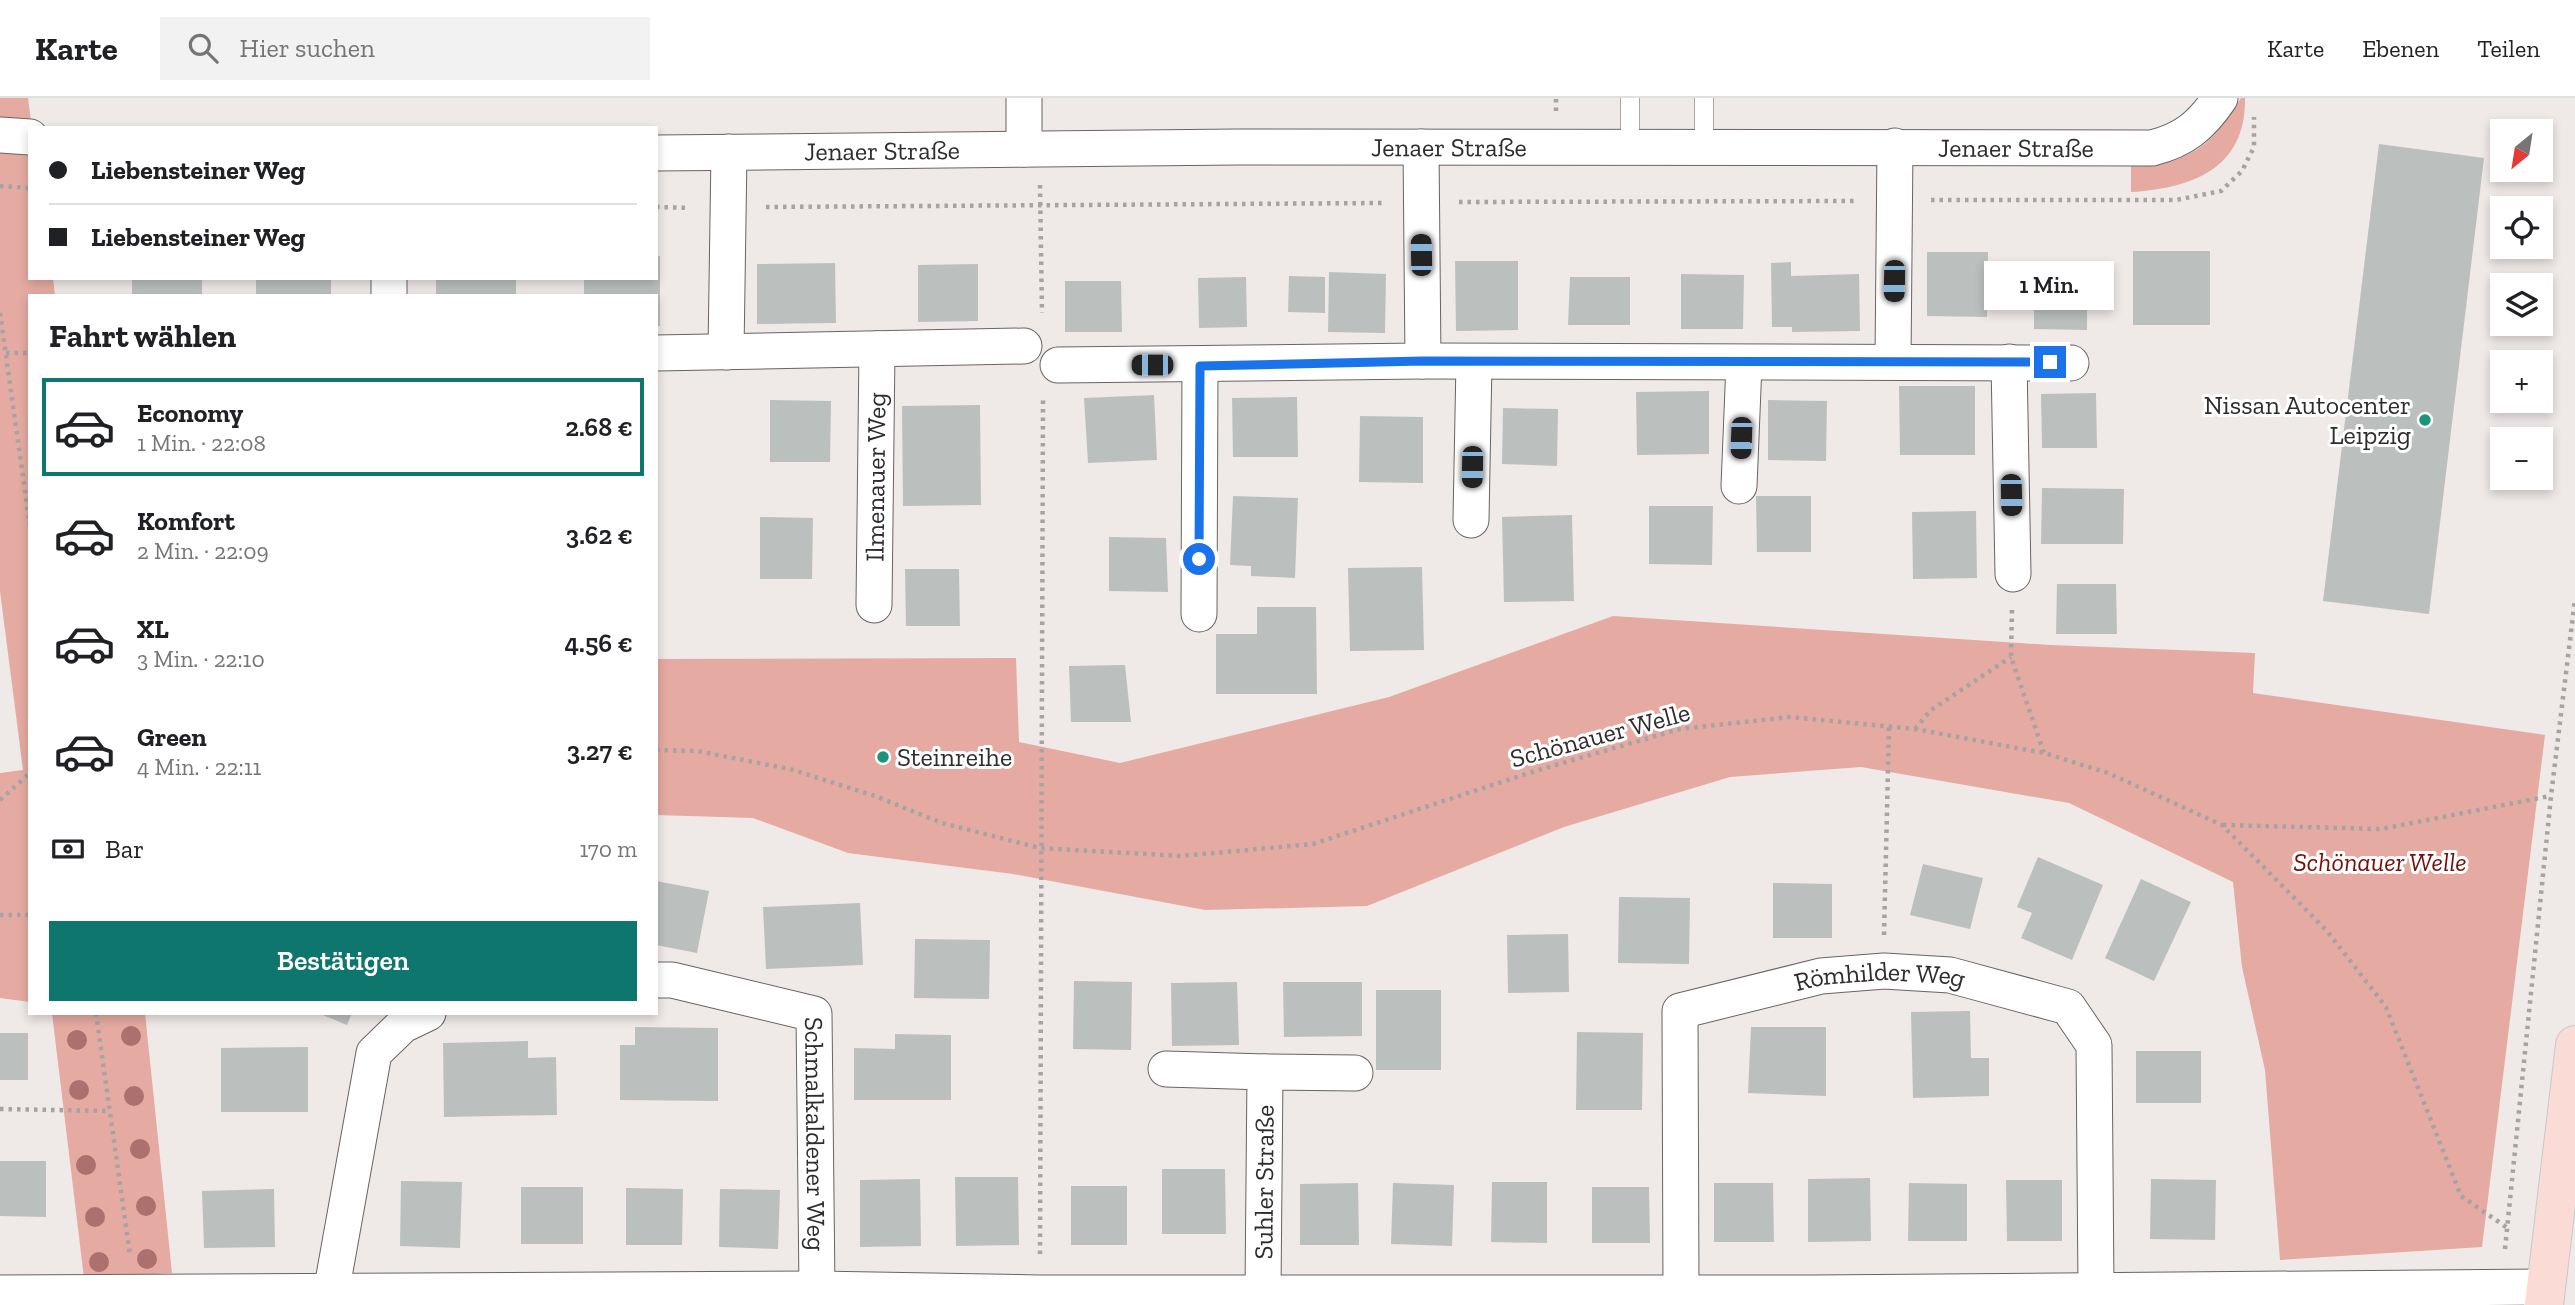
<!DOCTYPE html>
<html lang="de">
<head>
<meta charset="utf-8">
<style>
  body { margin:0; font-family:"Zilla Slab",serif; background:#f2f2f2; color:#202124; height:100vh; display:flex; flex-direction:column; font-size:26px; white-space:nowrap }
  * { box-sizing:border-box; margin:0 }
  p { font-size:23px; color:#757577 }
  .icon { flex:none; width:38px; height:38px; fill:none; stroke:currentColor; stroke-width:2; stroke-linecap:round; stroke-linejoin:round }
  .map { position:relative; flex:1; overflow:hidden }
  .drawer { position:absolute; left:28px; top:196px; width:630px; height:721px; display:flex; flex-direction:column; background:#fff; border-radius:0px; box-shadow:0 4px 10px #0003 }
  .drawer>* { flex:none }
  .hud { position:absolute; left:28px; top:28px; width:630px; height:154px; border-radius:0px; box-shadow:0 4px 10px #0003; display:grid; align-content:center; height:154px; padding:0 21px; background:#fff }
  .needle { width:46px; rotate:210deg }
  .controls { position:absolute; left:2490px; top:21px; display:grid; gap:14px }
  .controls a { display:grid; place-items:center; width:63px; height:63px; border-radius:0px; background:#fff; box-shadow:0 4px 10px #0003; font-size:35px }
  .end { position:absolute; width:32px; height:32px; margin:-16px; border:9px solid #1a73e8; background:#fff; box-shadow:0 0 0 4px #fff }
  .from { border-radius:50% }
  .bubble { position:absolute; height:49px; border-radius:0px; background:#fff; box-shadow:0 4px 10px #0003; font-size:23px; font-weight:600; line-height:49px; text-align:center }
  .car { position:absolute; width:21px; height:42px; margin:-21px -10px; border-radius:9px; box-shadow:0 0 5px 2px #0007; background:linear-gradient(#222 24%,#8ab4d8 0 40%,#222 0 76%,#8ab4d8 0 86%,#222 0) }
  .hud b { display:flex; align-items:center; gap:24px; height:66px; font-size:26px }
  .hud b+b { border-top:2px solid #e0e0e0 }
  .hud i { width:18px; height:18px; background:#202124 }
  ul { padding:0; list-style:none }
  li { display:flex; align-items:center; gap:21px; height:98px; margin:0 14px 10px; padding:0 7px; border:4px solid transparent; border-radius:0px }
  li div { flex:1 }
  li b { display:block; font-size:26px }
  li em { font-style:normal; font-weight:600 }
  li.active { border-color:#0f766e }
  li>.icon { width:63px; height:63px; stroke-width:1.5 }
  h2 { padding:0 21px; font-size:32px; line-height:84px }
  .pay { display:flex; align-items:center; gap:18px; height:77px; padding:0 21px; font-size:26px }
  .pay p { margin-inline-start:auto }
  .primary-button { display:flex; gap:14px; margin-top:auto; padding:14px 21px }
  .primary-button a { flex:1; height:80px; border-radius:0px; background:#0f766e; color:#fff; font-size:28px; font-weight:600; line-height:80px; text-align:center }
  header { display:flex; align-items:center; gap:42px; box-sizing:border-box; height:98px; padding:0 35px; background:#fff; border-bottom:2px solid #e0e0e0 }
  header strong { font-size:33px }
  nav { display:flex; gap:38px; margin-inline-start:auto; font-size:24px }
  .search { width:490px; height:63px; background:#f2f2f2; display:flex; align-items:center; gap:18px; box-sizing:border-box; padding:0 24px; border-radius:0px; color:#757577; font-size:26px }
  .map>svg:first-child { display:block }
  .green { fill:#e5aba2 }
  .building { fill:#bbc0bf }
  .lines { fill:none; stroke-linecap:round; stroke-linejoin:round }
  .service-casing { stroke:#696463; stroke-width:19 }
  .minor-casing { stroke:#696463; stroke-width:37 }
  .primary-casing { stroke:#c9c8c8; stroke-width:40 }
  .path { stroke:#a7a3a2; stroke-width:4.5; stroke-dasharray:3.5 5; stroke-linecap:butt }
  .service { stroke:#fff; stroke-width:18 }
  .minor { stroke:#fff; stroke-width:35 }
  .primary { stroke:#fbdbd6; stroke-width:38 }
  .tree { fill:#ac716e }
  .route { stroke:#1a73e8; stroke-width:9 }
  .poi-dot { fill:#1a947b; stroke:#fff; stroke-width:2.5 }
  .labels { text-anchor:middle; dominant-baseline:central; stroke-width:6; stroke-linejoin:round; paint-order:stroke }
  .street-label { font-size:26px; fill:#2e2c2c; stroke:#fff }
  .poi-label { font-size:26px; fill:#2e2c2c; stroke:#fff; text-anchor:end }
  .park-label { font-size:26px; font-style:italic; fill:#750f0a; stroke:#fff }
</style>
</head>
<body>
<header>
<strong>Karte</strong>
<div class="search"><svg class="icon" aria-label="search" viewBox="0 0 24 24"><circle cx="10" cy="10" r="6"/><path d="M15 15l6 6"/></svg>Hier suchen</div>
<nav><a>Karte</a><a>Ebenen</a><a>Teilen</a></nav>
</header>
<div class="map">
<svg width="2575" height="1207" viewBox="0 0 2575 1207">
  <rect width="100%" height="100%" fill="#efe9e8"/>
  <path class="green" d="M0,0h28l4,30 -2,150h23l2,18h-25v706l-30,-4v-225l23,-3 -23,-179z
    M2241,0h4c1,71 -53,90 -114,94v-27c61,-3 78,-16 110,-67z
    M1613,518l437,29 205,8 -2,40 292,42 -63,512 -202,13 -15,-190 -23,-103 -9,-85 -164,-79 -208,-36 -131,10 -166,50 -197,79 -162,4 -192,-36 -165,-21 -95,-35 -97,-3v-156l360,-1 3,84 101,21 269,-66z
    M52,915h93l27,260 -88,5z"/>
  <path class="building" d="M2379,46l105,14 -55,456 -106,-13z
    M2133,153h77v74h-77z
    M1927,154h61l-1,65 -60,-1z
    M656,158h4v70h-4v-30h-72v-18h72z
    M1455,163h63v69l-62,1z
    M1791,164v14l68,-2 1,57 -68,1v-5h-20l-1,-64z
    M835,165l1,60 -79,1v-60z
    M978,166v57l-60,1v-57z
    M2034,172h53v60l-53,-1z
    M1329,174l57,2 -1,59 -57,-1z
    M1681,176l63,1 -1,54h-62z
    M1289,178l36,1v36l-37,-1z
    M1246,179l1,50 -48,1 -1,-50z
    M1570,179h60v48h-62z
    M132,180h70v18h-70z
    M256,180h75v18h-75z
    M436,180h80v18h-80z
    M1065,183h56l1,51h-57z
    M1899,288h76v69h-75z
    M1709,293v63l-72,1 -1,-63z
    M2096,295l1,55h-55l-1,-54z
    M1154,297l3,65 -69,3 -4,-65z
    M1297,299l1,60h-65l-1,-59z
    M770,302l61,1 -1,61h-60z
    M1768,302l59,1 -1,60 -58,-1z
    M980,307l1,100 -78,1 -1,-100z
    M1503,310l55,1 -1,57 -55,-2z
    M1360,318l63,1v66l-64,-1z
    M2042,390l82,1 -1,55h-82z
    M1233,398l65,2 -3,80 -44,-2v-10l-21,-1z
    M1756,398h55v56h-54z
    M1649,408h64l-1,59 -63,-1z
    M1976,413l1,67 -64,1 -1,-67z
    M1572,417l2,86 -70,1 -2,-85z
    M760,419l53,1 -1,61h-52z
    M1109,439l57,1 2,54 -59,-1z
    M1422,469l2,83 -74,1 -2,-83z
    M905,471h54l1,57h-54z
    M2057,486h59l1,50h-61z
    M1257,509h59l1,87h-101v-60h41z
    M1125,567l6,57h-60l-2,-56z
    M2038,759l65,28 -31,75 -51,-22 11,-25 -15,-6z
    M1923,766l60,14 -13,51 -60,-14z
    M2141,781l50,23 -37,79 -49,-23z
    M656,783l53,10 -12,62 -41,-8z
    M1773,785l59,1v54h-59z
    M1619,799l71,1 -1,66 -71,-1z
    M860,805l3,62 -97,4 -3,-62z
    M1568,836l1,58 -61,1 -1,-58z
    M915,841l75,1 -1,59 -75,-1z
    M1074,883l58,1 -1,68 -58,-1z
    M1237,884l2,63 -67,1 -1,-63z
    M1283,884h79v54l-78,1z
    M1376,892h65v80h-65z
    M1970,913l1,47h18v38l-76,2 -2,-86z
    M318,915h34l-5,12z
    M635,929l83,1v73l-98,-1v-55h15z
    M1751,929h75v69l-78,-3z
    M1577,934l66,1 -1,77h-66z
    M0,935h28v47h-28z
    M895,936l56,1v65h-97v-52l41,1z
    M528,943v17l28,-1 1,58 -113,2 -1,-74z
    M308,949v65h-87v-64z
    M2136,953h65v52h-65z
    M0,1063h46v56l-46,-1z
    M1162,1071h63l1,65h-64z
    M955,1079h63l1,68 -63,1z
    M1870,1080l1,63 -63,1v-63z
    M920,1081l1,67 -61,1v-67z
    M2151,1081l65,1 -1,60 -65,-1z
    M2006,1082h56v61h-55z
    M401,1083l61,1 -2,66 -60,-2z
    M1492,1084h55v61l-56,-1z
    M1358,1085l1,62h-59v-61z
    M1393,1085l61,2 -2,61 -61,-2z
    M1714,1085h59l1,59h-60z
    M1909,1085l58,1v57h-59z
    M1071,1088h56v59h-56z
    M521,1089h62v57h-62z
    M1592,1089h57l1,56h-58z
    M626,1090l57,1 -1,56h-56z
    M274,1091l1,58 -71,1 -2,-57z
    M720,1091l60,1 -2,59 -59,-2z"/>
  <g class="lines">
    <g class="service-casing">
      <path id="service" d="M1704,0v50
        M1630,50v-50"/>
    </g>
    <g class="minor-casing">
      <g id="minor">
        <path d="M0,37l30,2"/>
        <path d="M1421,49l2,214"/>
        <path d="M1024,51v-51"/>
        <path id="s1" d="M656,55l581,-6 915,1c32,-8 49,-22 68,-50"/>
        <path d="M389,198v-18"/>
        <path d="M726,254l3,-200"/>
        <path d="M656,255l368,-7"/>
        <path d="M1893,263l2,-215"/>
        <path d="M2009,264l4,212"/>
        <path d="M1058,267l365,-4 648,2"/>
        <path d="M1739,388l5,-122"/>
        <path d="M1471,422l3,-158"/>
        <path id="s2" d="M874,507l3,-256"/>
        <path d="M1199,516l1,-248"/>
        <path id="s3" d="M656,882h16l142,34 3,275"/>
        <path d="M1166,971l99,3"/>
        <path id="s4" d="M1263,1194l2,-220 90,1"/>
        <path id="s5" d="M1681,1194l-1,-281 141,-35 63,-5 66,4 118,32 26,38 2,244"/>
        <path d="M0,1195l817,-4 222,4h777l730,-6"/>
        <path d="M331,1195l43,-240 29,-28 25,-12"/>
      </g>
    </g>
    <g class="primary-casing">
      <path id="primary" d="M2544,1207l31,-260"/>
    </g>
    <path class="path" d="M1556,13v-13
      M1040,87l2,128
      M0,88l30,2
      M1931,102h245l45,-9 21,-20 12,-24v-30
      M1459,104l397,-1
      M656,109l34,1
      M766,109l617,-4
      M0,215l30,214
      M6,255h24
      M2012,512l-1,47 33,96
      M1915,631l16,-19 80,-53
      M656,652l41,1 93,18 85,27 67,27 98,25 141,8 132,-12 222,-73 145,-42 110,-12 125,12 129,24 64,20 114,52 105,106 59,76 75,189 48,33
      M0,702l30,-27
      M2223,727l158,4 169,-33
      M0,817h30
      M1884,837l5,-208
      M96,915l34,242
      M0,1011l109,2
      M2505,1151l46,-453 24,-197
      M1040,1156l3,-855"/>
    <use href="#service" class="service"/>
    <use href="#minor" class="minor"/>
    <use href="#primary" class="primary"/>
  </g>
  <g class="tree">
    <circle cx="131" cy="938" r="10"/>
    <circle cx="77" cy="942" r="10"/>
    <circle cx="79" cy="992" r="10"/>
    <circle cx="134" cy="998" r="10"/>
    <circle cx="140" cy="1051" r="10"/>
    <circle cx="86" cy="1067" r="10"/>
    <circle cx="146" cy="1108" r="10"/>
    <circle cx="95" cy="1119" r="10"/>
    <circle cx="147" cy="1161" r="10"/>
    <circle cx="99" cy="1164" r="10"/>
  </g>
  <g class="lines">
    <path class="route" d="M1199,461l1,-193 223,-5 627,1"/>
  </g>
  <g class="poi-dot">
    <circle cx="2425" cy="322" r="7"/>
    <circle cx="883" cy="659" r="7"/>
  </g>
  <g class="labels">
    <g class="street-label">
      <text stroke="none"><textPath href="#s1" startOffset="793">Jenaer Straße</textPath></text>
      <text stroke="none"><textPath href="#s1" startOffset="1360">Jenaer Straße</textPath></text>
      <text stroke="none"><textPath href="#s1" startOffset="226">Jenaer Straße</textPath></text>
      <text stroke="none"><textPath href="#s2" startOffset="128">Ilmenauer Weg</textPath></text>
      <text transform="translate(1600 637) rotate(-15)">Schönauer Welle</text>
      <text stroke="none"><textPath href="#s5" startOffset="485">Römhilder Weg</textPath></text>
      <text stroke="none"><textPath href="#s3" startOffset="282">Schmalkaldener Weg</textPath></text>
      <text stroke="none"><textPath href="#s4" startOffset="110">Suhler Straße</textPath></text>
    </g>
    <g class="poi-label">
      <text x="2411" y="307">Nissan Autocenter<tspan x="2411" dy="30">Leipzig</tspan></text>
      <text x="897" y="659" text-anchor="start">Steinreihe</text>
    </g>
    <g class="park-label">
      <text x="2380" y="764">Schönauer Welle</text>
    </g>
  </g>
</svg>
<div class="controls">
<a><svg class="needle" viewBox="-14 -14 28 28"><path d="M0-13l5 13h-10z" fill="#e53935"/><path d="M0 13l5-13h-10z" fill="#757577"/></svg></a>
<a><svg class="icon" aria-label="locate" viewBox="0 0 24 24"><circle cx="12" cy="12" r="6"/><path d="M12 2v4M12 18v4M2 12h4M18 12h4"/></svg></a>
<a><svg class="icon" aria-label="layers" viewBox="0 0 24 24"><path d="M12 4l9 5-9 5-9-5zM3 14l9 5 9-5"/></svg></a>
<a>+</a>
<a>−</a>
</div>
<i class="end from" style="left:1199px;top:461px"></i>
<i class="end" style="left:2050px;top:264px"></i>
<div class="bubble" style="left:1984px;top:163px;width:130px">1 Min.</div>
<i class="car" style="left:1421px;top:157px;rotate:359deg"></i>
<i class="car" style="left:1894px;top:183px;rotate:181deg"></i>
<i class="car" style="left:1152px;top:267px;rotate:270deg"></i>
<i class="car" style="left:1741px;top:340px;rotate:182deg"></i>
<i class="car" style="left:1472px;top:369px;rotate:181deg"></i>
<i class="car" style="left:2011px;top:397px;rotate:179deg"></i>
<div class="hud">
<b><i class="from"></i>Liebensteiner Weg</b>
<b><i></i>Liebensteiner Weg</b>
</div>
<section class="drawer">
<h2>Fahrt wählen</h2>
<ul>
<li class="active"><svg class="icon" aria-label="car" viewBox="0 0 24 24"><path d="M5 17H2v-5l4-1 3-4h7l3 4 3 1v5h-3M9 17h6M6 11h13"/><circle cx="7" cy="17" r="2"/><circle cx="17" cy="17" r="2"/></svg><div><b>Economy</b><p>1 Min. · 22:08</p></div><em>2.68 €</em></li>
<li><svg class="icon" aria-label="car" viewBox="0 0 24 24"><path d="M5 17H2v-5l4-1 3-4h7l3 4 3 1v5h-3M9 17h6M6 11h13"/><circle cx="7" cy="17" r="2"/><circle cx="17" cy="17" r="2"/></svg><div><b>Komfort</b><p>2 Min. · 22:09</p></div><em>3.62 €</em></li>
<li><svg class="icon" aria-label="car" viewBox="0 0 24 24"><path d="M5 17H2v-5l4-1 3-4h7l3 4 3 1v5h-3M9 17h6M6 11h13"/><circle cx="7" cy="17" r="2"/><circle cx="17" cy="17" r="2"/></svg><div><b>XL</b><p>3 Min. · 22:10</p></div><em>4.56 €</em></li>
<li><svg class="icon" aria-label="car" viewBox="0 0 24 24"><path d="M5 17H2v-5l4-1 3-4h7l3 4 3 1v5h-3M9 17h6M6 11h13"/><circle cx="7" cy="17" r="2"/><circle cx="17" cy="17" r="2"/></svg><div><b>Green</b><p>4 Min. · 22:11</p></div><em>3.27 €</em></li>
</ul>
<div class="pay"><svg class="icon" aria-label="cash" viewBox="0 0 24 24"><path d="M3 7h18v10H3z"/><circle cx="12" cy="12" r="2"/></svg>Bar<p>170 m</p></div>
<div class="primary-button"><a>Bestätigen</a></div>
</section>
</div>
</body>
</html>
